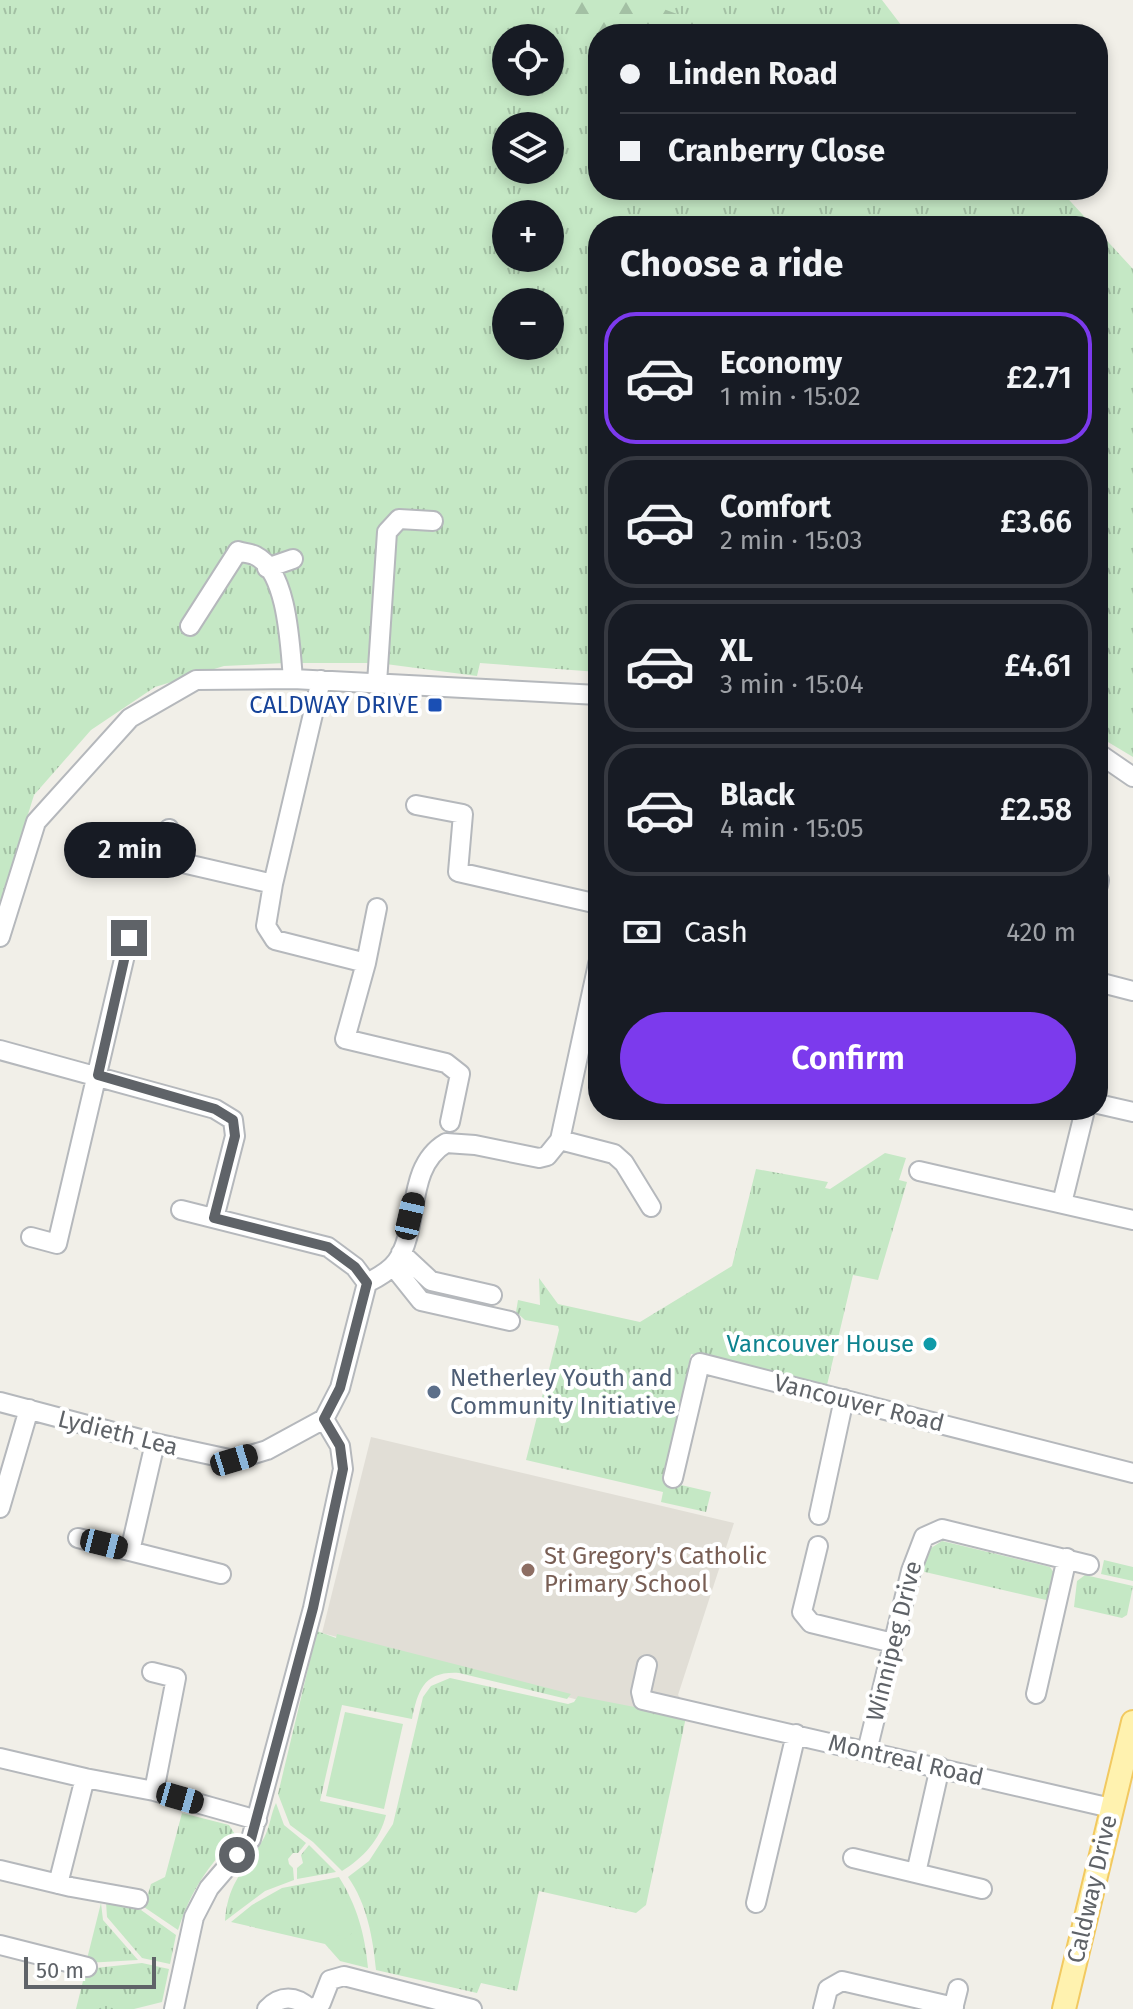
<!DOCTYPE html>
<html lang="en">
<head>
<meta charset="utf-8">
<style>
  body { margin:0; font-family:"Fira Sans",sans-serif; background:#242831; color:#f1f3f6; height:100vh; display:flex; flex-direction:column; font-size:30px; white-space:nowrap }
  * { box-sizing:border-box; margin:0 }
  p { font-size:26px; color:#9ea1a6 }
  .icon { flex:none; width:44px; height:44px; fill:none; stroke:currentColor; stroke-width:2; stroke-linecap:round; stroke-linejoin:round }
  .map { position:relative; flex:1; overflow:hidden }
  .side { position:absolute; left:588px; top:216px; width:520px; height:904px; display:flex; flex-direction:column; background:#171b24; border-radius:32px; box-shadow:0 4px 12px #0003 }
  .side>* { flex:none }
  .hud { position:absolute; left:588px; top:24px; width:520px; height:176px; border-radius:32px; box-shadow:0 4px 12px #0003; display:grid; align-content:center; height:176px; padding:0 32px; background:#171b24 }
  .controls { position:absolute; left:492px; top:24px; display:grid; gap:16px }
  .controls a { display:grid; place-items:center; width:72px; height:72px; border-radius:50%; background:#171b24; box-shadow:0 4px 12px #0003; font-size:40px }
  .scale { position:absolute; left:24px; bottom:20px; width:132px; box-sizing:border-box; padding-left:8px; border:4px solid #5f6368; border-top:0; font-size:22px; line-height:28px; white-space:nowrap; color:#5f6368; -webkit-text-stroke:6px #fff; paint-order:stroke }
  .end { position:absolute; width:36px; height:36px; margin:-18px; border:10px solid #5f6368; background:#fff; box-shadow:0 0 0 4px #fff }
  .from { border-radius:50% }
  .bubble { position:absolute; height:56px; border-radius:28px; background:#171b24; box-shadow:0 4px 12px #0003; font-size:26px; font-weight:600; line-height:56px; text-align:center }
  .car { position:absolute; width:24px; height:48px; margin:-24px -12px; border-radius:10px; box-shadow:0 0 6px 2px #0007; background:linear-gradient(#222 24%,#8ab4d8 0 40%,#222 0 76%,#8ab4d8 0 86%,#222 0) }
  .hud b { display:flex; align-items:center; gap:28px; height:76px; font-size:30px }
  .hud b+b { border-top:2px solid #363941 }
  .hud i { width:20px; height:20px; background:#f1f3f6 }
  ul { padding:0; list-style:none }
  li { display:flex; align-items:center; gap:24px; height:132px; margin:0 16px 12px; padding:0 16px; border:4px solid #363941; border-radius:32px }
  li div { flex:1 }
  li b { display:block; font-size:30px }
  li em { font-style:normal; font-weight:600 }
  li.on { border-color:#7c3aed }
  li>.icon { width:72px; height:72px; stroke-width:1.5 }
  h2 { padding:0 32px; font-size:36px; line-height:96px }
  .pay { display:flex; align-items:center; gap:20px; height:88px; padding:0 32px; font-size:30px }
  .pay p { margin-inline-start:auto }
  .primary-button { display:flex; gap:16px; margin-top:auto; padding:16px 32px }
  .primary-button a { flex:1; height:92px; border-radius:48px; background:#7c3aed; color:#fff; font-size:32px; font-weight:600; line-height:92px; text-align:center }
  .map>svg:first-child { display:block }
  .education { fill:#e1ded6 }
  .grass { fill:url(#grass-tufts); fill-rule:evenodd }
  .forest { fill:url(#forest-firs) }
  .park { fill:#c5e8c5 }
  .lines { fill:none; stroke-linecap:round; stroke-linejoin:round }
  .minor-casing { stroke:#b5b8bc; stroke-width:22 }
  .major-casing { stroke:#f2c960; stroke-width:26 }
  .minor { stroke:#fff; stroke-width:18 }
  .major { stroke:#fff2af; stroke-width:22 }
  .route { stroke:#5f6368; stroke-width:10 }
  .transit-dot { fill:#1a4fb4; stroke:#fff; stroke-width:3 }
  .culture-dot { fill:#0f9aa8; stroke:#fff; stroke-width:3 }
  .service-dot { fill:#5c6f8a; stroke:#fff; stroke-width:3 }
  .education-dot { fill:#8d6e63; stroke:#fff; stroke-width:3 }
  .labels { text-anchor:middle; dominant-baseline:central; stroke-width:8; stroke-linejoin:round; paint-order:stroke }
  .transit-label { font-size:24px; fill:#164399; stroke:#fff; text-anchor:end }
  .culture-label { font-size:24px; fill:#0d838f; stroke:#fff; text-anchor:end }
  .service-label { font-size:24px; fill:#4e5e75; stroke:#fff; text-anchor:start }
  .street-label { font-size:24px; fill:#5f6368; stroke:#fff }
  .education-label { font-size:24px; fill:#785e54; stroke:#fff; text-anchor:start }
</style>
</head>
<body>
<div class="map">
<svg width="1133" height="2009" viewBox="0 0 1133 2009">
  <defs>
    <pattern id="grass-tufts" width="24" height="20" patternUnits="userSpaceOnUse" patternTransform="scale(2)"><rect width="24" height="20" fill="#c5e8c5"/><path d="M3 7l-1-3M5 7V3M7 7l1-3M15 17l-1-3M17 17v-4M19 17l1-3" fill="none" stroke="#a3c0a4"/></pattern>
    <pattern id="forest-firs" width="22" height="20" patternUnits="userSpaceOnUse" patternTransform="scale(2)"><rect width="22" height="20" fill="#c5e8c5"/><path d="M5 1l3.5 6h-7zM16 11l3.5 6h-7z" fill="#a3c0a4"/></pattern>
  </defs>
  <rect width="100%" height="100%" fill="#f1efe8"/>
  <path class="education" d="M371,1437l363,86 -56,172 14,16 -83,-3 -287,-75z"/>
  <path class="grass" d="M0,0h882l26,34h-310v156h462l33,36h-495v446l-118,-9 -3,13 -99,-13h-93l-61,3 -69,21 -64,43 -57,65 -34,110zM506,38h44v44h-44zM506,126h44v44h-44zM506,214h44v44h-44zM506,302h44v44h-44z
    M1098,231l35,38v488l-35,-21z
    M885,1153l21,5 -7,22 8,2 -29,98 -25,-5 -26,110 -136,-31 -27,127 47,11 -5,20 -45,-10 2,-10 -137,-32 33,-130 -1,-4 -33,-6 -9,-8 2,-12 22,5 -1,-27 19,26 82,18 92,-56 24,-97 72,13 -3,6 5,1z
    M942,1541l108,26 4,6 -6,25 -2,2 -121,-28 -3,-3 6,-19z
    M1104,1560l29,7v14l-32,-7z
    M1085,1575l48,11 -6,29 -5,3 -48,-11 3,-26z
    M317,1631l19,7 1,-4 234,60 -4,5 -108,-26c-35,-2 -41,17 -47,46l-70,-14 -22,96 66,14c-6,25 -23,43 -44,56l-29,-29 -23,-17 -12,-31z
    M450,1678l118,26 6,-2 4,-6 108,21 -40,188 -10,8 -97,-22 -22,100 -36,-8 -4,10 -101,-23c-3,-32 -9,-66 -28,-93l21,-16 24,-37 30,-127 8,-11z
    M276,1803l8,22 22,18 -8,10h-5l-5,6 1,5 4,4 1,12 -29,11 -40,30c3,-41 21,-51 39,-83 6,-11 7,-25 12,-35z
    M182,1813l47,12 7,11c-30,34 -43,50 -58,94l-34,-23 7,-23 14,-7z
    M309,1845l27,27 -39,7v-11l6,-5 -2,-8z
    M339,1877c18,29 26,57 29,91l-28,-7 -15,-17 -94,-22 21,-17 30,-17z
    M106,1902l35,8 35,25 -6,29 -28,-6 -35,-41z
    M101,1903l2,17 35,40 -52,3z
    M142,1963l27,6 -7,33 -28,7h-58l10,-40z"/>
  <path class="forest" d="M551,0h95l4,4 81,30h-133v3l-2,-5 -48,-22z"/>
  <path class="park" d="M345,1712l58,12 -19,85 -58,-13z
    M335,1895l11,4 9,31 -9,9 -9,-4 -27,-24z"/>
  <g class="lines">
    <g class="minor-casing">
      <path id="minor" d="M267,568l26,-9
        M190,626l48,-75c5,2 13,2 18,5 32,16 34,91 37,123
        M321,680l-48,204 -7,42 9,14 91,23 -21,76 101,24 14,11 -10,48
        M377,683l10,-151 12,-13 34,2
        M1098,753l35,24
        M416,805l47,9 -5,58 140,32
        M169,829l-4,30 108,25
        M1098,885l1,-5
        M0,937l36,-115 94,-104 66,-38 97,-1 305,16
        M366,963l11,-55
        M1098,982l35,9
        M0,1050l215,59 18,11 2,16 -21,82
        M1098,1104l35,8
        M560,1140l54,14 10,9 27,44
        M919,1171l214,49
        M1062,1203l23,-93
        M181,1210l147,37 27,20 12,16
        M31,1237l26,7 72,-306
        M401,1253l30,28 61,14
        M393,1266l28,35 89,20
        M0,1402l155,41 79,17 33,-10 57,-31
        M324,1419l16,-31 27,-105c10,-5 23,-12 30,-22 23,-33 8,-94 49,-118l29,2 64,13 8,-2 13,-16 38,-176
        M673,1478l27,-115 433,110
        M0,1508l29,-99
        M819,1515l25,-116
        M78,1538l143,36
        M818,1546l-16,66 9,11 82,20
        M130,1551l25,-108
        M647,1665l-6,27 2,8 468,108
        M152,1672l24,6 -22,113
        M1036,1694l31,-136
        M867,1751l44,-180 13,-34 18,-8 147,36
        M0,1758l85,20 69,13 103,29
        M853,1858l129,31
        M0,1870l71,17 67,12
        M916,1873l24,-106
        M58,1884l27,-106
        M756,1903l40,-169
        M0,1945l87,22
        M174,2009l20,-92 15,-29 42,-49 62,-231 30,-139 -3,-23 -16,-27
        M267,2009c13,-14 29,-14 43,0
        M313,2009l8,-6 9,-23 14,-4 128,33
        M823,2009l5,-20 14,-8 112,26
        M953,2009l5,-20"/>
    </g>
    <g class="major-casing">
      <path id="major" d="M1064,2009l69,-287"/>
    </g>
    <use href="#minor" class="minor"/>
    <use href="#major" class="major"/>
  </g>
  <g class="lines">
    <path class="route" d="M129,938l-31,137 117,34 18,11 2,16 -21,82 114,29 27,20 12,16 -27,105 -16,31 16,27 3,23 -30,139 -62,231 -14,16"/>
  </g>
  <rect class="transit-dot" x="427" y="697" width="16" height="16" rx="4"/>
  <circle class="culture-dot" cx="930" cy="1344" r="8"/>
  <circle class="service-dot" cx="434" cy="1392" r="8"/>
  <circle class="education-dot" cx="528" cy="1570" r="8"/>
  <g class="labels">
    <g class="transit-label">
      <text x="419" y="705">CALDWAY DRIVE</text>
    </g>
    <g class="culture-label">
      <text x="914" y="1344">Vancouver House</text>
    </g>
    <g class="service-label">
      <text x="450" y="1378">Netherley Youth and<tspan x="450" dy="28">Community Initiative</tspan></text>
    </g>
    <g class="street-label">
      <text transform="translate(859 1403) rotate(14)">Vancouver Road</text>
      <text transform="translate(118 1433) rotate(14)">Lydieth Lea</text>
      <text transform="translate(894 1641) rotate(-76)">Winnipeg Drive</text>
      <text transform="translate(906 1760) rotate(13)">Montreal Road</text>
      <text transform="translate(1092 1889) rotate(-77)">Caldway Drive</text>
    </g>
    <g class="education-label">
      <text x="544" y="1556">St Gregory's Catholic<tspan x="544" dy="28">Primary School</tspan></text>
    </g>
  </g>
</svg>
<div class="controls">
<a><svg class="icon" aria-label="locate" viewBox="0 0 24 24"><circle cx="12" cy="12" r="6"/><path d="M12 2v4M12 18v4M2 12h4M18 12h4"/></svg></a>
<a><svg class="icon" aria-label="layers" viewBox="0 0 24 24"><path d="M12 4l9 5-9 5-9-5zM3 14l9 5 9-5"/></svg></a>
<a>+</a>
<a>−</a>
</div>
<div class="scale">50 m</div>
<i class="end from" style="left:237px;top:1855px"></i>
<i class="end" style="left:129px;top:938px"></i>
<div class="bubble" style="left:64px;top:822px;width:132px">2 min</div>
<i class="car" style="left:410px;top:1216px;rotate:13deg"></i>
<i class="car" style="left:234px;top:1460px;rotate:73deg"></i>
<i class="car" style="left:104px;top:1544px;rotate:104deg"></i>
<i class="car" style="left:180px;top:1798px;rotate:106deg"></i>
<div class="hud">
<b><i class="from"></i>Linden Road</b>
<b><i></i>Cranberry Close</b>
</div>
<section class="side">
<h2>Choose a ride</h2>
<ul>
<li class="on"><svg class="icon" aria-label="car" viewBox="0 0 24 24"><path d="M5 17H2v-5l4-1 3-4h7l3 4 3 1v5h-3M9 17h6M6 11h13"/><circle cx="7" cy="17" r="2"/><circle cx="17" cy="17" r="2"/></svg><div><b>Economy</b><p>1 min · 15:02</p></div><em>£2.71</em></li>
<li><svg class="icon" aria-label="car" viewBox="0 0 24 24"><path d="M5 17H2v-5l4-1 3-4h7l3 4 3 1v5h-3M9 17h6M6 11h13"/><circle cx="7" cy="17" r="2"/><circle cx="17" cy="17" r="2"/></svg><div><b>Comfort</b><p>2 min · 15:03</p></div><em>£3.66</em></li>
<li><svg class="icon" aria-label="car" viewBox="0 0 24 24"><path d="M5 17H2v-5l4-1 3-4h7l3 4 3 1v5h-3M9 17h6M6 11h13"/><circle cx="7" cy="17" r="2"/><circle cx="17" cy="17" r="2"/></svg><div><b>XL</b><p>3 min · 15:04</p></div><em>£4.61</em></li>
<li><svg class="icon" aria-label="car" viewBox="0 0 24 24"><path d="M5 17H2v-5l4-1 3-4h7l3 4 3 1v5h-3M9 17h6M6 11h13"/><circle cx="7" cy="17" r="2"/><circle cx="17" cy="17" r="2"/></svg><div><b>Black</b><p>4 min · 15:05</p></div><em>£2.58</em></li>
</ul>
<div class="pay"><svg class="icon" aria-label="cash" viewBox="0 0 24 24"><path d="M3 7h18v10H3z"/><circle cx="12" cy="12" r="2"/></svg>Cash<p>420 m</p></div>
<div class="primary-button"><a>Confirm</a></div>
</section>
</div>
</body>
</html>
